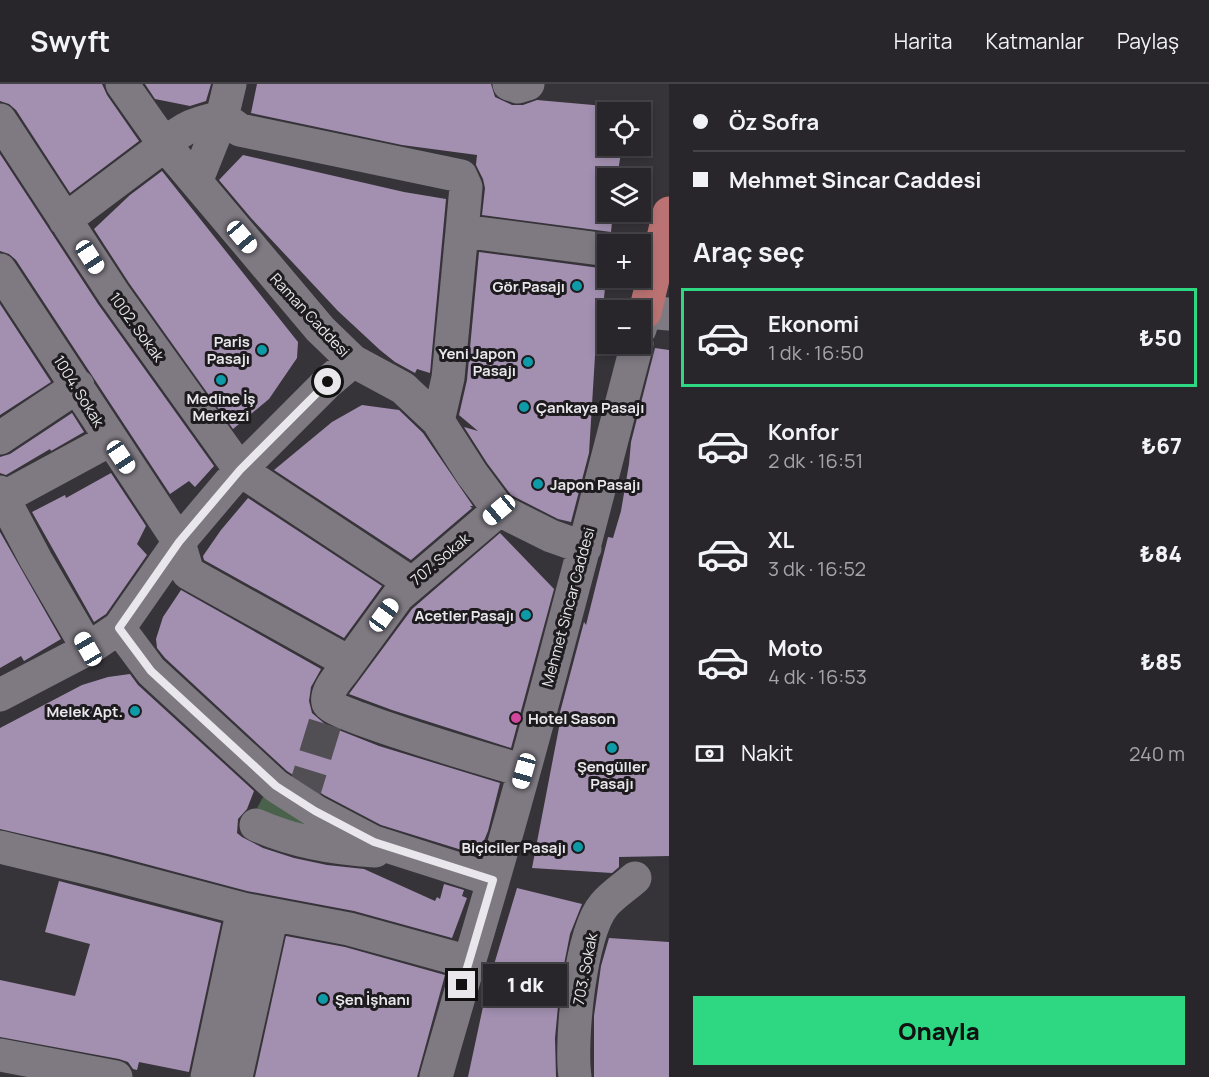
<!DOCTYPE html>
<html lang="tr">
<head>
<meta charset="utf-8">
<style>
  body { margin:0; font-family:Manrope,sans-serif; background:#343237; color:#f1f3f6; height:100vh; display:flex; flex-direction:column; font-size:22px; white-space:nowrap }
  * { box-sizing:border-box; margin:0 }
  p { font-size:20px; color:#a5a5a9 }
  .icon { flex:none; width:33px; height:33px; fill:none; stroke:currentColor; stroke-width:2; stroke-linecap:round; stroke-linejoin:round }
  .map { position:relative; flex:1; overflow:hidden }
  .sheet { display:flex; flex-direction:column; background:#28262b; width:540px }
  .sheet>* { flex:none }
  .top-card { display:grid; align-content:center; height:132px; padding:0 24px; background:#28262b }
  .controls { position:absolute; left:597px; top:18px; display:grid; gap:12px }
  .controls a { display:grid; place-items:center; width:54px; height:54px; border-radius:0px; background:#28262b; box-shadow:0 3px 9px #0003,0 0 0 2px #444347; font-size:30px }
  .end { position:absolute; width:27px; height:27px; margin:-14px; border:8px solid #e9e7eb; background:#111; box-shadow:0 0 0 3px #111 }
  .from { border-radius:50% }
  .bubble { position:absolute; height:42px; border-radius:0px; background:#28262b; box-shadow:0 3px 9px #0003,0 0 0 2px #444347; font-size:20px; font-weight:800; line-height:42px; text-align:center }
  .car { position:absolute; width:18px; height:36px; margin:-18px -9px; border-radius:8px; box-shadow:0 0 4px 2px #0007; background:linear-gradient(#fff 24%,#345 0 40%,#fff 0 76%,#345 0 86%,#fff 0) }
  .top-card b { display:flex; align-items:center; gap:21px; height:57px; font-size:22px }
  .top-card b+b { border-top:2px solid #444347 }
  .top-card i { width:15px; height:15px; background:#f1f3f6 }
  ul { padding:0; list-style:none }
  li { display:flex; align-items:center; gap:18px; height:99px; margin:0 12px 9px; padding:0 12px; border:3px solid transparent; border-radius:0px }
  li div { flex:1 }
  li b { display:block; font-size:22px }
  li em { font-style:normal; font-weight:800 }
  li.active { border-color:#2ed883 }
  li>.icon { width:54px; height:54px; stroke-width:1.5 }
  h2 { padding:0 24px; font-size:27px; line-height:72px }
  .pay { display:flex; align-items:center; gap:15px; height:66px; padding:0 24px; font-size:22px }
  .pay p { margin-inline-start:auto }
  .cta { display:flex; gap:12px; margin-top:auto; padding:12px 24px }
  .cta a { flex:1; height:69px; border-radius:0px; background:#2ed883; color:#111; font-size:24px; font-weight:800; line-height:69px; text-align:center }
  header { display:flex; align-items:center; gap:36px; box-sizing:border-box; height:84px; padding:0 30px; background:#28262b; border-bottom:2px solid #444347 }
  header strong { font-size:28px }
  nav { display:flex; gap:33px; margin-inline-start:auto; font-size:21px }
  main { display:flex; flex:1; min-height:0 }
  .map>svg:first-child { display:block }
  .green { fill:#4a624c }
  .building { fill:#a390b1 }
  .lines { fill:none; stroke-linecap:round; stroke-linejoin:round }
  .minor-tunnel { stroke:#514e54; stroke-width:33; stroke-dasharray:33 16; stroke-linecap:butt }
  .minor { stroke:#7f7a82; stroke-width:33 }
  .major { stroke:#ba7372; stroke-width:33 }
  .route { stroke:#e9e7eb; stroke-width:8 }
  .culture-dot { fill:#0f9aa8; stroke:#1d1b1e; stroke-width:2 }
  .hotel-dot { fill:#d1479c; stroke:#1d1b1e; stroke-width:2 }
  .labels { text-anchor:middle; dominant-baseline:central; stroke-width:6; stroke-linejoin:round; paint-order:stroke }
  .poi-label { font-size:15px; font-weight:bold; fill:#e9e7eb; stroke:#1d1b1e; text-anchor:end }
  .street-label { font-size:15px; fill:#e9e7eb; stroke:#1d1b1e }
</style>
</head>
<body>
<header>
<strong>Swyft</strong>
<nav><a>Harita</a><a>Katmanlar</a><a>Paylaş</a></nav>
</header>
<main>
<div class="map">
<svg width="669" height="993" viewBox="0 0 669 993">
  <rect width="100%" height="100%" fill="#363339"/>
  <path class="green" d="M263,713l64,39 -74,-20z"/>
  <path class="building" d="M0,0h102l5,11 32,46 -69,52 -54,-83 -7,-6 -9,-3z
    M145,0h66l-5,17 -16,5 -35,-7z
    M257,0h234l4,13 17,8h11l14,-5 90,8 -1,4h-18v34h14l-5,32h-9v34h5l-2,20 -129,-17 3,-27 -2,-9 -7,-14 1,-10 -75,-10 -151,-32z
    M0,70l98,150 116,162 -19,21 -6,-6 -19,13 -154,-234 -7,-6 -9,-3z
    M243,71l161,37 42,7 -16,174 -13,-4 -2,4 -20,-11 -15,-12 -42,-39 -87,-93 -32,-38z
    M162,87l136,171 -1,16 -28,41 -36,30 -104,-146 -35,-54 36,-34z
    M479,168l128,17 -5,48 -7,39 -6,97 -18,69 -13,-3 -47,-24 -24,-32 -23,-36 14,4 -19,-16 8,-35z
    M0,220l51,78 -51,33z
    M655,264l14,2v506l-50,1v10l-7,6 -80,-5 29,-151 -2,-1 25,-94 2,3 22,-88 5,1 8,-27 8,-47 2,-22z
    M362,321l37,5 24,23 50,73h-3l2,2 -61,52 -137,-90 58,-48z
    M72,329l12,19 -33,19 -1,-2 -44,26 -6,-2v-16l10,-3z
    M111,389l35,53 -9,18 10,11 -41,59 -12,8 -62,-110 33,-17 1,3z
    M248,414l134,88 -38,52 -140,-78 -1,-4 18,-26z
    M0,448l61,107 -37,22 -3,-5 -21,12z
    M500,449l54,56 -43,159 -119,-38 -43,-16 63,-85z
    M181,506l140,79 -10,18 -2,14 3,12 14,12 53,21 121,37 -12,48 -10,24 -97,-30 -57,-30 -37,-24 -122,-113 -8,-10 -1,-9 7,-22z
    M130,590l8,11 116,106 -7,18 -9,10 -1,14 5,4 21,11 31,10 33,7 37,4 71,32 2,-4 3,2 4,-15 20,6 -2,6 5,2 -15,40 -98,-27 -107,-20 -139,-37 -108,-25v-101l82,-43 26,-8z
    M59,797l162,42 -32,149 -50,-10 -2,8 -4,-1 -5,-7 -9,-3 -119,-22v-57l75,16 15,-52 -45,-12z
    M517,804l65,16 -12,30 -10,51 -5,53 1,39h-88l19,-89z
    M286,852l59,11 100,28 -28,102h-162z
    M609,854l60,4v135h-75v-61l7,-50z"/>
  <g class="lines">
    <path class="minor-tunnel" d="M301,718l29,-95"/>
    <path class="minor" d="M122,0l43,61 155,184 33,32 50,27 35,33 34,53 27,36 52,26 34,12
      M509,0l9,3 10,-3
      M222,33l18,13 221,46 5,11 -4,44 146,19
      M0,36l114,174 126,176 171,113
      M196,98l26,-65 8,-33
      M65,136l100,-75c17,-18 34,-23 57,-28
      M0,186l179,272 9,31 153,85 3,12c-6,8 -19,22 -16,33 4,12 173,61 196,68
      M640,245l5,-17 24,2
      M438,337l10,-43 14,-147
      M0,354l78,-52
      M0,408l36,68 52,89
      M3,414l107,-58
      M119,544l32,43 125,115 39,25 59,31 119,38
      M344,586l54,-74 101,-86
      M0,611l88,-46 31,-21 60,-86 61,-72 88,-88 25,-21
      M256,741c36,16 80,24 119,26
      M0,763l103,25 140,37 106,20 120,33
      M0,971l116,22
      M207,993l36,-168
      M236,993l36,-162
      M436,993c29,-103 61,-205 89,-309 39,-141 75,-283 112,-424
      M575,993c-5,-36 5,-144 29,-172 8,-10 21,-18 31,-27"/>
    <path class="major" d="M645,228l24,-99"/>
  </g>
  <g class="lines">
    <path class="route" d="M328,298l-88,88 -61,72 -60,86 32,43 125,115 39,25 59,31 119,38 -31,105"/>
  </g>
  <g class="culture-dot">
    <circle cx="577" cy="202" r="6"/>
    <circle cx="262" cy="266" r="6"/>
    <circle cx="528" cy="278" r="6"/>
    <circle cx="221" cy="296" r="6"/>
    <circle cx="524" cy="323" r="6"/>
    <circle cx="538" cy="400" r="6"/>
    <circle cx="526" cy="531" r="6"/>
    <circle cx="135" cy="627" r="6"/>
    <circle cx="612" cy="664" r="6"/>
    <circle cx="578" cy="763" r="6"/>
    <circle cx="323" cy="915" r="6"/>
  </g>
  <circle class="hotel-dot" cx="516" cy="634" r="6"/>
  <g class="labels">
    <g class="poi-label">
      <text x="565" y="202">Gör Pasajı</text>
      <text x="250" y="257">Paris<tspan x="250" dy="17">Pasajı</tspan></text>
      <text x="516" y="269">Yeni Japon<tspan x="516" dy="17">Pasajı</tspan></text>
      <text x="221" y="314" text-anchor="middle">Medine İş<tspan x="221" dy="17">Merkezi</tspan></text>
      <text x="536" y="323" text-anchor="start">Çankaya Pasajı</text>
      <text x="550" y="400" text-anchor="start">Japon Pasajı</text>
      <text x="514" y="531">Acetler Pasajı</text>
      <text x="123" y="627">Melek Apt.</text>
      <text x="528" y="634" text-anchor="start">Hotel Sason</text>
      <text x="612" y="682" text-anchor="middle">Şengüller<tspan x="612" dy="17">Pasajı</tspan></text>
      <text x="566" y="763">Biçiciler Pasajı</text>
      <text x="335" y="915" text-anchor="start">Şen İşhanı</text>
    </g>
    <g class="street-label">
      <text transform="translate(310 231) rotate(47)">Raman Caddesi</text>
      <text transform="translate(137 243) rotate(54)">1002. Sokak</text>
      <text transform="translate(79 307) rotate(58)">1004. Sokak</text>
      <text transform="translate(440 475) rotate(-40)">707. Sokak</text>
      <text transform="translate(568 523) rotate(-75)">Mehmet Sincar Caddesi</text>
      <text transform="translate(585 885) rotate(-79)">703. Sokak</text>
    </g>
  </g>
</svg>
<div class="controls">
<a><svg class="icon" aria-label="locate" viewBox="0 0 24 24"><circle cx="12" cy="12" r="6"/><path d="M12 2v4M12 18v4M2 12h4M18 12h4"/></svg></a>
<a><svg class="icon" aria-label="layers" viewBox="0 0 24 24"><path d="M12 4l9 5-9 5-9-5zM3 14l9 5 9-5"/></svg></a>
<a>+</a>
<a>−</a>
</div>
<i class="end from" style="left:328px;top:298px"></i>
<i class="end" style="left:462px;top:901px"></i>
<div class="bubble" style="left:483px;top:880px;width:84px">1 dk</div>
<i class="car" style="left:242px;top:153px;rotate:140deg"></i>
<i class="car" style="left:90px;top:173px;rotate:147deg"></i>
<i class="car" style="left:121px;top:373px;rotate:146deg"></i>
<i class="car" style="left:499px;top:426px;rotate:230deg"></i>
<i class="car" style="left:384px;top:531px;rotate:36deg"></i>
<i class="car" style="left:88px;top:565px;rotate:330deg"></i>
<i class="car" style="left:524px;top:687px;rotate:196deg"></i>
</div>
<section class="sheet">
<div class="top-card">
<b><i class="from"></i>Öz Sofra</b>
<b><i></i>Mehmet Sincar Caddesi</b>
</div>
<h2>Araç seç</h2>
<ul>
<li class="active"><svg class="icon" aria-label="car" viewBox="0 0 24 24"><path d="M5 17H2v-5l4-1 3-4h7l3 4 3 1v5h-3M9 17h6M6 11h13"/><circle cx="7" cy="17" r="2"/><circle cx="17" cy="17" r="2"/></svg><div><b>Ekonomi</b><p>1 dk · 16:50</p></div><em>₺50</em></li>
<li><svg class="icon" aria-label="car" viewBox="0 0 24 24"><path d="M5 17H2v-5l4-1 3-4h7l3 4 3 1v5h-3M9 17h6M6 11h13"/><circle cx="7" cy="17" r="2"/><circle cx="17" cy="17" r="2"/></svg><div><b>Konfor</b><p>2 dk · 16:51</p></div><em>₺67</em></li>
<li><svg class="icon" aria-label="car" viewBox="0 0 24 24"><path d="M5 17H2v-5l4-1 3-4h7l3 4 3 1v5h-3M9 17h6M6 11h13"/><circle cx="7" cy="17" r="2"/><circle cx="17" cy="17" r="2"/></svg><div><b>XL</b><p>3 dk · 16:52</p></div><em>₺84</em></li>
<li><svg class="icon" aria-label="car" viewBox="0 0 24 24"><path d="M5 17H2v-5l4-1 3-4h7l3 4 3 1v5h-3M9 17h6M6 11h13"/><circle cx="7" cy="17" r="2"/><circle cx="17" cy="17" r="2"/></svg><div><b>Moto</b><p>4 dk · 16:53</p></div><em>₺85</em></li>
</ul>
<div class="pay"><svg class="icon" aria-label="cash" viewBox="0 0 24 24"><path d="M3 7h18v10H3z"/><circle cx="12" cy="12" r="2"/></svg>Nakit<p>240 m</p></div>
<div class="cta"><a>Onayla</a></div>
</section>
</main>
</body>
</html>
